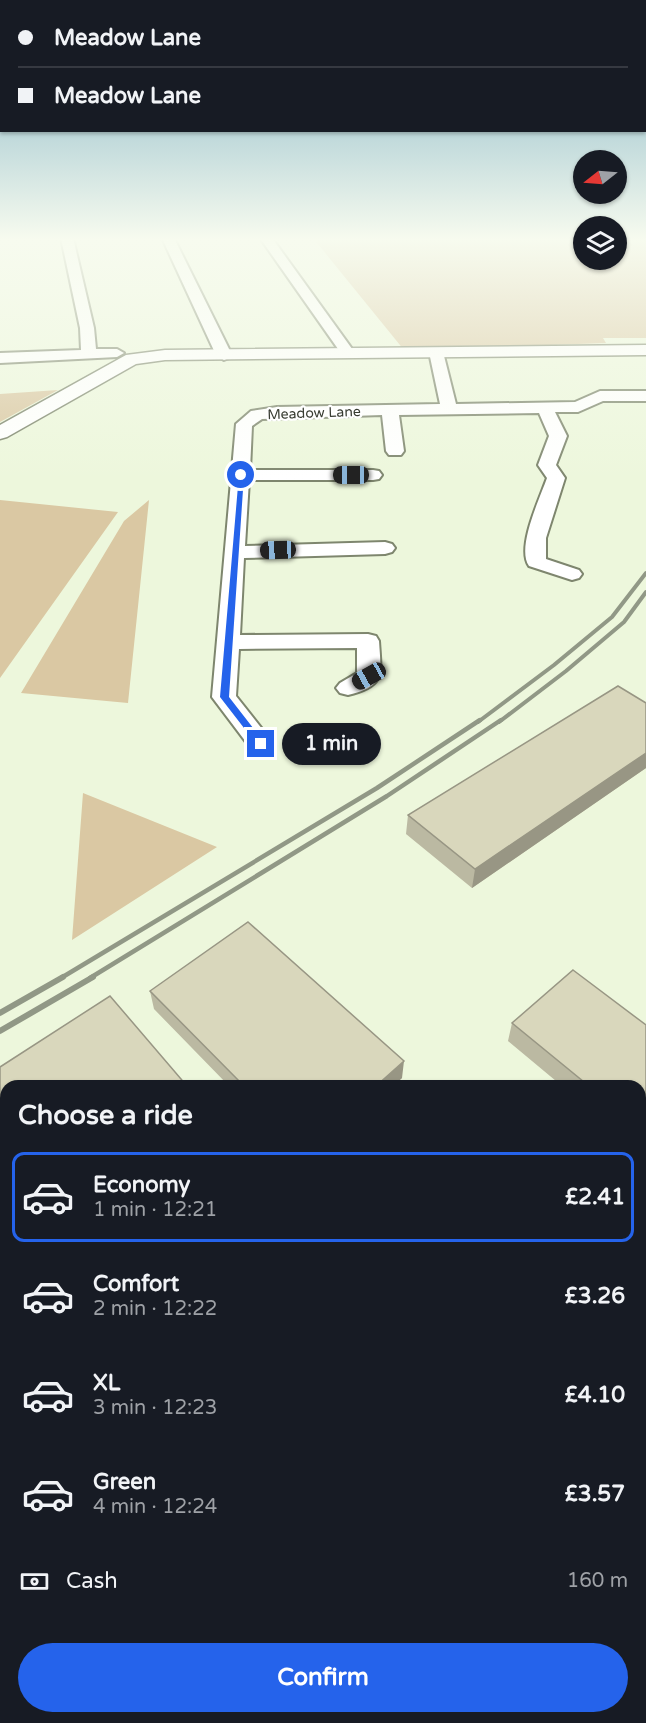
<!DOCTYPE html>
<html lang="en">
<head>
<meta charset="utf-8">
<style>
  body { margin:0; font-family:"Varela Round",sans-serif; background:#242831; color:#f1f3f6; height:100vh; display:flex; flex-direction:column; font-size:22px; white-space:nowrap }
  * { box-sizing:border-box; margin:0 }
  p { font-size:20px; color:#9ea1a6 }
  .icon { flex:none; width:33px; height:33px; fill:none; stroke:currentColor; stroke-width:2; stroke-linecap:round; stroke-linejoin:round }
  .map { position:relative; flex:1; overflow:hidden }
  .details { position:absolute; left:0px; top:1080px; width:646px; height:644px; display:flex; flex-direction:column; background:#171b24; border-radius:18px 18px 0 0; box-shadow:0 2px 4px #0004 }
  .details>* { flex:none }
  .hud { position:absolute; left:0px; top:0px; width:646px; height:132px; box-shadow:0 2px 4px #0004; display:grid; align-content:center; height:132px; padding:0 18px; background:#171b24 }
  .needle { width:39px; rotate:253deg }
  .fabs { position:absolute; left:573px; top:150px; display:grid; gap:12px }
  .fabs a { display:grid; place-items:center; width:54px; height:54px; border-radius:50%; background:#171b24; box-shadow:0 2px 4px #0004; font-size:30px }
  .end { position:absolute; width:27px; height:27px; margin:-14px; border:8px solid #2563eb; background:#fff; box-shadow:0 0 0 3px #fff }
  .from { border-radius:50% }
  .bubble { position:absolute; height:42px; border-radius:21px; background:#171b24; box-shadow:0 2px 4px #0004; font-size:20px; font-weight:800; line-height:42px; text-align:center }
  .car { position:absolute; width:18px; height:36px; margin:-18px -9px; border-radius:8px; box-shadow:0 0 4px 2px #0007; background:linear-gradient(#222 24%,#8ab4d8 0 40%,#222 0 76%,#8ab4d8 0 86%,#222 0) }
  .hud b { display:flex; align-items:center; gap:21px; height:57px; font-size:22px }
  .hud b+b { border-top:2px solid #363941 }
  .hud i { width:15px; height:15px; background:#f1f3f6 }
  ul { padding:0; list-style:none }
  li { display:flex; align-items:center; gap:18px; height:90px; margin:0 12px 9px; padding:0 6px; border:3px solid transparent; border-radius:12px }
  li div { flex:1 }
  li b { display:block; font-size:22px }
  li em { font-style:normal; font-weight:800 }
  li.current { border-color:#2563eb }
  li>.icon { width:54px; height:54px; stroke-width:1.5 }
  h2 { padding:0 18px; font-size:27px; line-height:72px }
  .pay { display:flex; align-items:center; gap:15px; height:66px; padding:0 18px; font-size:22px }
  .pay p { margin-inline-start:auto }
  .cta { display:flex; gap:12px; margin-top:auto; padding:12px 18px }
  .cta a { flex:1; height:69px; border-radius:36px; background:#2563eb; color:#fff; font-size:24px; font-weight:800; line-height:69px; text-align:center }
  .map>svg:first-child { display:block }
  .green { fill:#dac8a3 }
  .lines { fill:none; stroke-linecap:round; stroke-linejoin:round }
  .minor-casing { stroke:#7e866e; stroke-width:4 }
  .tertiary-casing { stroke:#7e866e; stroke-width:3 }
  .minor { fill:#fff; fill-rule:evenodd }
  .tertiary { fill:#fff; fill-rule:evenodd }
  .rail-far2 { stroke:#919886; stroke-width:4 }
  .rail-far1 { stroke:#919886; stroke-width:4.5 }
  .rail { stroke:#919886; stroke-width:6 }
  .wall { fill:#bbb9a2 }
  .shaded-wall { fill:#989684 }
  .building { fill:#d9d7bc; stroke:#989684; stroke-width:1.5 }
  .route { fill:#2563eb }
  .labels { text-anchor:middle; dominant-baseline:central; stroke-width:4.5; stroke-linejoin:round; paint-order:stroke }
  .far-street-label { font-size:14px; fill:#383c32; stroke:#fff }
</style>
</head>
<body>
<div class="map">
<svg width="646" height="1723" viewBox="0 0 646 1723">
  <rect width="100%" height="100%" fill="#edf7dc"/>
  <path class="green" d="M313,238h270l1,22h32l1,-22h29v100h-43l3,5 -202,7z
    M58,390l-58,32v-28z
    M0,500l118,12 -118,166z
    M149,500l-21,203 -107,-10 103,-172z
    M83,793l134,54 -145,93z
    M60,1718h202l3,5h-201z"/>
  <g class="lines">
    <g class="minor-casing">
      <path id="minor" d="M61,238h12l21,90 2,21h21l7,4 -7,4 -117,6v-10l81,-3 -1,-22z
        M162,238h12l58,117 -3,3 -5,2 -8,-5z
        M260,238h12l83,115 -2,3h-10z
        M436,348l7,4 13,52 119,-2 25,-11h46v10h-43l-25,11h-23l12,24 -11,29 9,13 -19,60v21l33,11 3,4 -3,4 -7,2 -43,-14c-13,-18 11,-68 18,-88l-9,-13 11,-29 -10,-23 -140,2 5,36 -3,4h-12l-3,-4 -4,-36 -120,4 -10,7 -2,44h123l6,1 3,4 -3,4 -6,1h-124l-4,66 140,-4 7,2 3,4 -3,4 -7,2 -141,4 -4,77 128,-1 8,2 3,5c2,33 7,45 -31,54l-8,-2 -4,-5 4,-5 17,-10v-25l-118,1 -3,47 38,48 -4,6 -9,2 -9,-2 -40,-53 24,-273 15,-13 26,-4 163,-3 -11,-52z"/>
    </g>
    <g class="tertiary-casing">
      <path id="tertiary" d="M646,345v10l-481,5 -29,4 -129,73 -7,2v-14l126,-70 39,-5z"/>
    </g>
    <use href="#minor" class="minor"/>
    <use href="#tertiary" class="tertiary"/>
    <path class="rail-far2" d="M478,722l76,-57 58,-48 34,-44
      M499,722l67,-51 58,-49 22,-30"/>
    <path class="rail-far1" d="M61,978l316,-190 103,-68
      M90,978l297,-182 114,-76"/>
    <path class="rail" d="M0,1013l63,-36
      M0,1031l93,-54"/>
  </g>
  <path class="wall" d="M646,703v65l-174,120 -66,-54 2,-19z
    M150,991l252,87 -9,8h-164l-75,-77z
    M512,1023l134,2v132l-6,-5v-66h-78l-54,-45z
    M446,1718h194l6,5h-196z"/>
  <path class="shaded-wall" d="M646,753v15l-174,120 3,-19z
    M404,1061l-2,17 -9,8h-17z
    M6,1231v21l-6,5v-22z
    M0,1342l6,10v6l-6,-10z
    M6,1519v16l-6,6v-17z"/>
  <path class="building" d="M618,686l28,17v50l-171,116 -67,-54z
    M248,922l156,139 -28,25h-132l-94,-95z
    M573,970l73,55v108l-6,-4v-43h-51l-77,-63z
    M110,996l77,90h-181v145l-6,4v-168z
    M640,1313l6,4v118l-6,8z
    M0,1348l6,10v161l-6,5z
    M640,1685l6,6v32h-190l-5,-5h189z"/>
  <linearGradient id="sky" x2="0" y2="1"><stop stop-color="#77adc1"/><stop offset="0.5" stop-color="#f7fbef"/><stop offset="1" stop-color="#f7fbef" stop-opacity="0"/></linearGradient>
  <rect width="646" height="479" fill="url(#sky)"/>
  <path class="route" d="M239,474l5,1 -15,222 35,45 1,2 -4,3 -3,-1 -38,-49z"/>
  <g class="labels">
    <g class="far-street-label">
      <text transform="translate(314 413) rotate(-2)">Meadow Lane</text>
    </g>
  </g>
</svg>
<div class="fabs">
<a><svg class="needle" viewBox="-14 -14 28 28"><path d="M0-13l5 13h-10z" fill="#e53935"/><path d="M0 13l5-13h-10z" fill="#9ea1a6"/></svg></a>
<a><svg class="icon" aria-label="layers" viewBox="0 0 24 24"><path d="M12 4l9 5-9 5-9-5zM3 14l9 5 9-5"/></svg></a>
</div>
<i class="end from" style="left:241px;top:475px"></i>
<i class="end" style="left:261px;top:744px"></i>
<div class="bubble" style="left:282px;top:723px;width:99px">1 min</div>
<i class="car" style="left:351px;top:475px;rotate:270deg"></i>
<i class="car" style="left:278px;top:550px;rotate:268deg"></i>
<i class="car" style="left:369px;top:676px;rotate:241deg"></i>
<div class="hud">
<b><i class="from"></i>Meadow Lane</b>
<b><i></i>Meadow Lane</b>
</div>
<section class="details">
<h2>Choose a ride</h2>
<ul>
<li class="current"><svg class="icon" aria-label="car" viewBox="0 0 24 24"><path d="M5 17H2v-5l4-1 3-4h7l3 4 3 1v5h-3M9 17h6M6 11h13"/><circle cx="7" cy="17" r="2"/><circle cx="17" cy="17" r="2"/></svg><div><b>Economy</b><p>1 min · 12:21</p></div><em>£2.41</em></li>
<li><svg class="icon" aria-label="car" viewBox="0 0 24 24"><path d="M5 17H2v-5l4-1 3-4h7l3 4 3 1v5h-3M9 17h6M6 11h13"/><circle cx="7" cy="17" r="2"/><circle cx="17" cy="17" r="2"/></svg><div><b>Comfort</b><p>2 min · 12:22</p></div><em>£3.26</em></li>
<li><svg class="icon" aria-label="car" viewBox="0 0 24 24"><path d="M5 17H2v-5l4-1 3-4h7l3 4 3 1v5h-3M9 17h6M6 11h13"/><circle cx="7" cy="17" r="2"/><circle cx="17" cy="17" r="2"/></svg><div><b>XL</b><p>3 min · 12:23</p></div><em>£4.10</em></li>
<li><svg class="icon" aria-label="car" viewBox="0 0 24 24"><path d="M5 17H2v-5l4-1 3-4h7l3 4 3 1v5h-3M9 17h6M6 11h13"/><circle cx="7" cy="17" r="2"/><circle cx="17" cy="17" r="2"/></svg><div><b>Green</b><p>4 min · 12:24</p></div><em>£3.57</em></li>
</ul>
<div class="pay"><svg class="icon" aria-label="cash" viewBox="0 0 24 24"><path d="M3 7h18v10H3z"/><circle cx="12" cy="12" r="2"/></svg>Cash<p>160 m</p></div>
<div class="cta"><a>Confirm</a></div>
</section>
</div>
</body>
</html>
